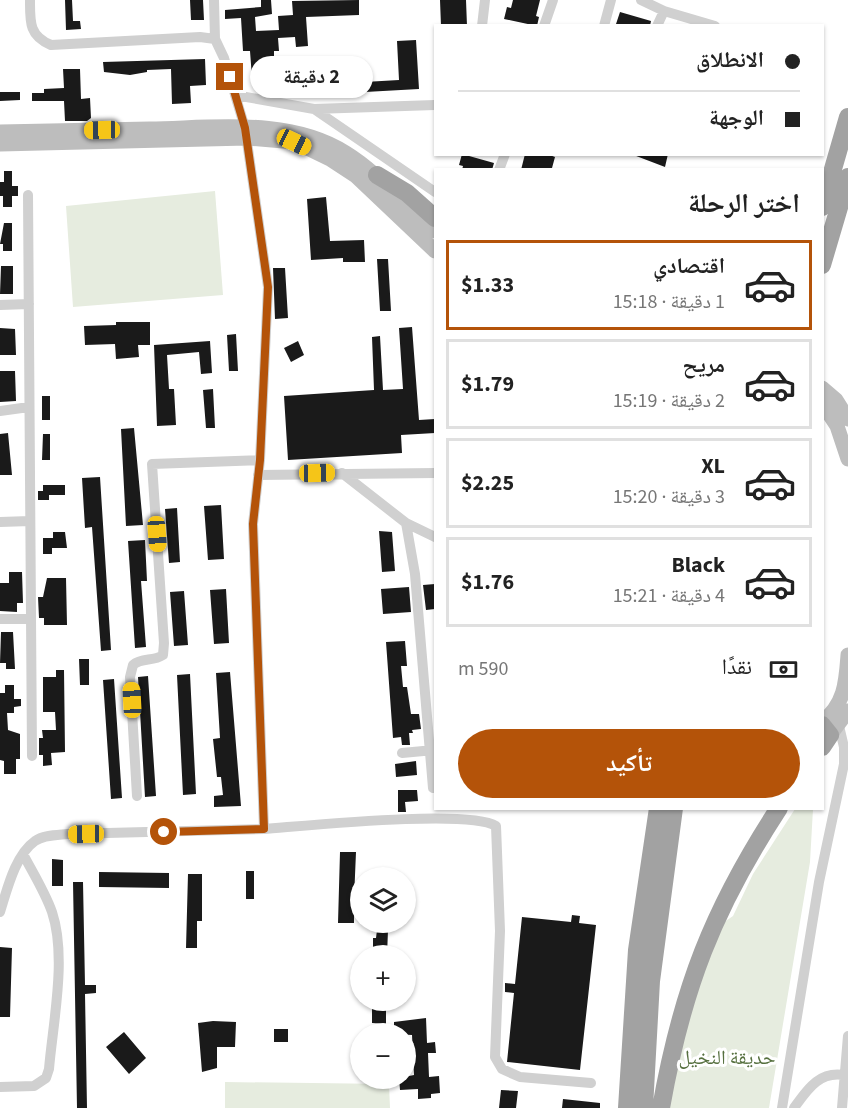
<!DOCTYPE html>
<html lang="ar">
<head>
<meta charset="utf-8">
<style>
  body { margin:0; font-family:"Source Sans 3","Noto Naskh Arabic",sans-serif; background:#f6f6f6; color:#222; direction:rtl; height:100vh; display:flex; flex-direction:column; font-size:22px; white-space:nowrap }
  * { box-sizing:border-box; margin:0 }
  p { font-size:20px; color:#767676 }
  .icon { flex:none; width:33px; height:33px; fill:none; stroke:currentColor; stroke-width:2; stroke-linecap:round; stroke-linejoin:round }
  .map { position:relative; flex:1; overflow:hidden; direction:ltr }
  .details { position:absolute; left:434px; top:168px; width:390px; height:642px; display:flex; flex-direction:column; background:#fff; border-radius:0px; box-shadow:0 2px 4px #0004; direction:rtl }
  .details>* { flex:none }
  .guide { position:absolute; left:434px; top:24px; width:390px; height:132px; border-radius:0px; box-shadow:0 2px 4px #0004; direction:rtl; display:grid; align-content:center; height:132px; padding:0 24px; background:#fff }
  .tools { position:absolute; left:350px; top:867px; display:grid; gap:12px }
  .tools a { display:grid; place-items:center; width:66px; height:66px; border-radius:50%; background:#fff; box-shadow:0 2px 4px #0004; font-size:30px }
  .end { position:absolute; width:27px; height:27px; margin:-14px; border:8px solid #b45309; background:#fff; box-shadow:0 0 0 3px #fff }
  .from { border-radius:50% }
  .bubble { position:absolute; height:42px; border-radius:21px; background:#fff; box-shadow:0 2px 4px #0004; font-size:20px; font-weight:700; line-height:42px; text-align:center; direction:rtl }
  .car { position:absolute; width:18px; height:36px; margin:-18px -9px; border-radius:8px; box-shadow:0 0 4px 2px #0007; background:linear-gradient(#f5c518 24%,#345 0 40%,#f5c518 0 76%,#345 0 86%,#f5c518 0) }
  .guide b { display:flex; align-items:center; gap:21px; height:57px; font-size:22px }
  .guide b+b { border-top:2px solid #e0e0e0 }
  .guide i { width:15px; height:15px; background:#222 }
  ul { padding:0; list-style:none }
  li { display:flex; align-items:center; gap:18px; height:90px; margin:0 12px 9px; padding:0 12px; border:3px solid #e0e0e0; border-radius:0px }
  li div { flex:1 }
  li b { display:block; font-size:22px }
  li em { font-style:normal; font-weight:700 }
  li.active { border-color:#b45309 }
  li>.icon { width:54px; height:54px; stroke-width:1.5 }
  h2 { padding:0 24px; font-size:27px; line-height:72px }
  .pay { display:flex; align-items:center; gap:15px; height:66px; padding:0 24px; font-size:22px }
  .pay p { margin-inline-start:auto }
  .action { display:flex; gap:12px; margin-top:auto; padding:12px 24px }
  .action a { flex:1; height:69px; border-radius:36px; background:#b45309; color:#fff; font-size:24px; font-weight:700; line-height:69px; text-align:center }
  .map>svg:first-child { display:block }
  .green { fill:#e6ecdf }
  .building { fill:#1a1a1a }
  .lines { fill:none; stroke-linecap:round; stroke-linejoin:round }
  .minor { stroke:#d0d0d0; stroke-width:10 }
  .secondary { stroke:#bdbdbd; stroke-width:15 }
  .trunk { stroke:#a2a2a2; stroke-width:18 }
  .route { stroke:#b45309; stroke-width:8 }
  .labels { text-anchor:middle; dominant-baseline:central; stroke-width:6; stroke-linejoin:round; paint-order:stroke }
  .park-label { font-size:20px; fill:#56703f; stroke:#fff }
</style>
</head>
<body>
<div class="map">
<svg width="848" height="1108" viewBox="0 0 848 1108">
  <rect width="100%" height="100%" fill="#fff"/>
  <path class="green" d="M215,191l8,104 -150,12 -7,-101z
    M795,809h18l-3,53 -41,246h-101l11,-59 38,-122 16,-11 20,-42z
    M225,1082l164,2 1,24h-165z"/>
  <path class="building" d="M65,0h7l1,21h7l1,8 -15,1z
    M190,0h13l1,20h-13z
    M261,0h10l1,14 -17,3 1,14 23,-1 -1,-14 15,-1 -1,-14 67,-1v15l-53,2 2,29 -12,1 -1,-10 -17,1 1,13h-5v43l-17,-3v-13h-5l-2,-27h-7l-2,-33 -16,1v-9l36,-3z
    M440,0h26l1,26h-26z
    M513,0h27l-4,16 3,1 -2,9 -33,-7 3,-12 4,1z
    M620,12l31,9 -1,5 -34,-2z
    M416,40l3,49 -72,4v-10l52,-3 -2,-39z
    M205,59l1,26 -16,1 1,17 -19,1 -1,-35 -24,1v2l-17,3 -26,-3 -1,-10z
    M63,69h17l1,30 9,-1 1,20 -4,3h-22l-1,-20h-32v-8h12v-4l20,-1z
    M0,92h20v8l-20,1z
    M462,154l32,9 -2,7h-30l1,-4 -4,-1z
    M525,154h22l8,3 -3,11 -31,2z
    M631,154h37l-3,13z
    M4,171h8v15h6v10h-6v11h-9v-11h-3v-14h4z
    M326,197l4,44 34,-1 1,22h-22v-4l-32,2 -4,-61z
    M4,223h8v28h-9v-7h-3z
    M377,259h11l3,52h-11z
    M1,266h12v28h-13z
    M273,268h12l3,50 -13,1z
    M116,322h34v23h-12l1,12 -23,2 -1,-15 -30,1 -1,-19 32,-1z
    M412,327l7,93 16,-1v14l-34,2 1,18 -114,7 -4,-64 90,-6 -2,-53 8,-1 3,54 20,-1 -4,-61z
    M0,328l15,1 1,26h-16z
    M236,334l2,37h-9l-2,-36z
    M210,341l2,32 -11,1 -2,-22 -32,3 2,34h5l2,36 -19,1 -3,-81z
    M298,341l6,14 -13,7 -7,-14z
    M0,371h15l1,30 -16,1z
    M213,389l2,39h-9l-3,-38z
    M42,396h8v24h-8z
    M134,428l9,97 -17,1 -5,-97z
    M8,433l4,42h-12v-41z
    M43,434h7v26h-8z
    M100,477l11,173 -10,1 -9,-124 -7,1 -3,-50z
    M43,485h22v10h-16v5h-11v-9h5z
    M221,505l3,54 -16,1 -4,-54z
    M177,508l3,54 -11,1 -4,-54z
    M379,531l13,1 3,39 -13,1z
    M53,532h12l2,16h-15v6h-9v-16h10z
    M145,540l2,41h-6l5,66 -11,1 -7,-107z
    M9,572h13l1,31h-6v9l-17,-1v-28h9z
    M47,578h19l1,47h-23v-7h-5l-1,-21h5z
    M435,584v25l-9,1 -3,-25z
    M409,587l2,25 -28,2 -2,-25z
    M226,589l3,54 -15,1 -4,-54z
    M184,591l4,54 -14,1 -4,-54z
    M1,632h12l2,37h-9v-6h-6z
    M405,641l2,25h-6l2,21h4l4,27h8l2,15 -9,1 1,3h-4l1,12h-8l-1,-8 -8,1 -7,-96z
    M79,659h10v26h-9z
    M56,670h8l1,82 -14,1 1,12 -9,1v-11h-4v-17h4l-1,-8h14l-1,-18h-12v-35h13z
    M230,672l11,134 -27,1v-11l9,-1 -2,-18h-4l-4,-38 7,-1 -4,-65z
    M190,674l6,120 -13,1 -6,-120z
    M148,676l8,120 -11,1 -7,-120z
    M114,679l8,119 -11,1 -8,-119z
    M5,685h9v14h7v7l-7,1v6h-7l1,17 12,4v25h-4v15h-12v-13l-4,-1v-67h5z
    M416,761l1,14 -21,2 -1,-13z
    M398,790h19l1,11 -13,1 1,10h-8z
    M340,852h16l-2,47h6v13l-6,-1v12h-16z
    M52,859l11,1v26h-11z
    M246,871h8v28h-8z
    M99,872l70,1v15l-70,-1z
    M188,874h14v47h-5v27h-11z
    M73,882h10l2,103h11v8l-11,1 2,114h-10z
    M572,915l8,1 -1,7 17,2 -16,145 -73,-8 7,-69 -9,-1v-9l10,1 7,-67 49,5z
    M377,930h11l-1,26h-14v-18h3z
    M0,947l12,1 -2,69h-10z
    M372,1000h14v24l-14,-1z
    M426,1018l1,25 8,-1 1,11h-8l1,24 10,-1 1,17 -9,1v4l-13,1v-10l-18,1 -1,-12 15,-3 -2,-40 -18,-1v-12z
    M213,1021l23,1 -1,25h-18v21l-15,4 -4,-49z
    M274,1029h14v13h-14z
    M124,1032l22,26 -17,16 -23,-27z
    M501,1090l17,1 -2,17h-17z
    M563,1099l37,4v5h-38z"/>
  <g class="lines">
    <path class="minor" d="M214,0l1,39
      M641,0l23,11 51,15
      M482,26l3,-26
      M544,26l9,-26
      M604,26l7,-26
      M657,26l7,-15
      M235,95l79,14 121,83
      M314,109l121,-4
      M499,170l6,-16
      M28,195l4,561
      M0,305l29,-1
      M0,411l29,-4
      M342,473l64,50 9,51 18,214
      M258,475l177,-2
      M0,522l30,-1
      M406,523l29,14
      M0,619h31
      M402,753l32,-3
      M137,796l-7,-119 3,-12c9,-8 20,-3 30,-10l1,-12 -12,-179 108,-4
      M264,829c41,-3 204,-20 232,-3l4,105 -5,126 7,12 18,8 71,6
      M0,912c7,-22 15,-57 35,-71 8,-6 22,-6 32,-7l197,-5 -11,-305 7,-64 8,-173 -23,-159 -21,-70 -9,-19 -15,-2 -149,8c-22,-9 -21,-23 -21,-45
      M0,1087l34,-1 12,-8 3,-9c4,-47 18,-112 3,-157 -7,-20 -19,-39 -29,-58
      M782,1108l37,-226 25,-118v-17l-5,-21
      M794,1108c14,-20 27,-39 54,-32
      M842,1108l6,-72"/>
    <path class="secondary" d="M0,132c50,-1 100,-2 150,-3 64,-1 140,-12 196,24 34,21 58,53 89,78
      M0,144l247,-6 48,4 35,17 26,17 79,75
      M822,388l14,12 12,19
      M822,403l15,23 11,33
      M822,722c23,-18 24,-40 26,-67
      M830,735l18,-24"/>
    <path class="trunk" d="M377,175l30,18 28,25
      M822,207l26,-90
      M822,265l26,-88
      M822,725l8,10 -8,12
      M627,1108l10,-158 21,-142
      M644,1108l7,-127 23,-173
      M661,1108c21,-119 52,-199 118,-300"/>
  </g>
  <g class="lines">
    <path class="route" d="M164,832l100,-3 -11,-305 7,-64 8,-173 -23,-159 -15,-51"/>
  </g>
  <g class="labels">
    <g class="park-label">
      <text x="727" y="1058">حديقة النخيل</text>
    </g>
  </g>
</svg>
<div class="tools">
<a><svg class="icon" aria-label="layers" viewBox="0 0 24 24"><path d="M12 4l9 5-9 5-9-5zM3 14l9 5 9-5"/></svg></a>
<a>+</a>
<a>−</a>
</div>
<i class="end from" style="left:164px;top:832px"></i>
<i class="end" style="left:230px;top:77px"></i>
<div class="bubble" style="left:250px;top:56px;width:123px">2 دقيقة</div>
<i class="car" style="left:102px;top:130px;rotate:269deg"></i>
<i class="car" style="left:294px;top:142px;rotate:115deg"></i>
<i class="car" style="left:317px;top:473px;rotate:89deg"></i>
<i class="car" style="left:157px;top:534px;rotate:176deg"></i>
<i class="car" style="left:132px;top:700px;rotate:357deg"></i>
<i class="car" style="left:86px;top:834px;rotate:269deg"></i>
<div class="guide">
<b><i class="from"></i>الانطلاق</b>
<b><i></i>الوجهة</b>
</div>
<section class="details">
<h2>اختر الرحلة</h2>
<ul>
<li class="active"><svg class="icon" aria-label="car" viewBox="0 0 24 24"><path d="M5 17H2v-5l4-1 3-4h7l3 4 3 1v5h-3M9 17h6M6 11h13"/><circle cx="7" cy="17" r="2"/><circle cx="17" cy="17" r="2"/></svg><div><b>اقتصادي</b><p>1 دقيقة · 15:18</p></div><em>$1.33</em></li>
<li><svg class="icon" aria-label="car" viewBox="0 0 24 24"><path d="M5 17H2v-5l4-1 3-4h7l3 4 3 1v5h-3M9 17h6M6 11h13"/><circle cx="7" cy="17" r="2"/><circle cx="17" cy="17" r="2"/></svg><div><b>مريح</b><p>2 دقيقة · 15:19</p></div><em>$1.79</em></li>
<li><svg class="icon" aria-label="car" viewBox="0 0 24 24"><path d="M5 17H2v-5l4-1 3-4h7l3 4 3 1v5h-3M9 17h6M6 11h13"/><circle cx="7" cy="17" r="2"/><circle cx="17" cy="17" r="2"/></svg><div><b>XL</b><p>3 دقيقة · 15:20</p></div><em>$2.25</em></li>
<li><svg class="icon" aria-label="car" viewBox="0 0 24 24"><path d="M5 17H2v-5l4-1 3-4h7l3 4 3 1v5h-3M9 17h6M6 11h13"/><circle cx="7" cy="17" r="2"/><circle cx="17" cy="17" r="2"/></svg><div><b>Black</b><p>4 دقيقة · 15:21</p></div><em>$1.76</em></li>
</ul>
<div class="pay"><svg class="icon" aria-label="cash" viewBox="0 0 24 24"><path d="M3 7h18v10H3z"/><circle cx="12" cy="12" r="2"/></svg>نقدًا<p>590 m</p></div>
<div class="action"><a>تأكيد</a></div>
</section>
</div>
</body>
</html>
